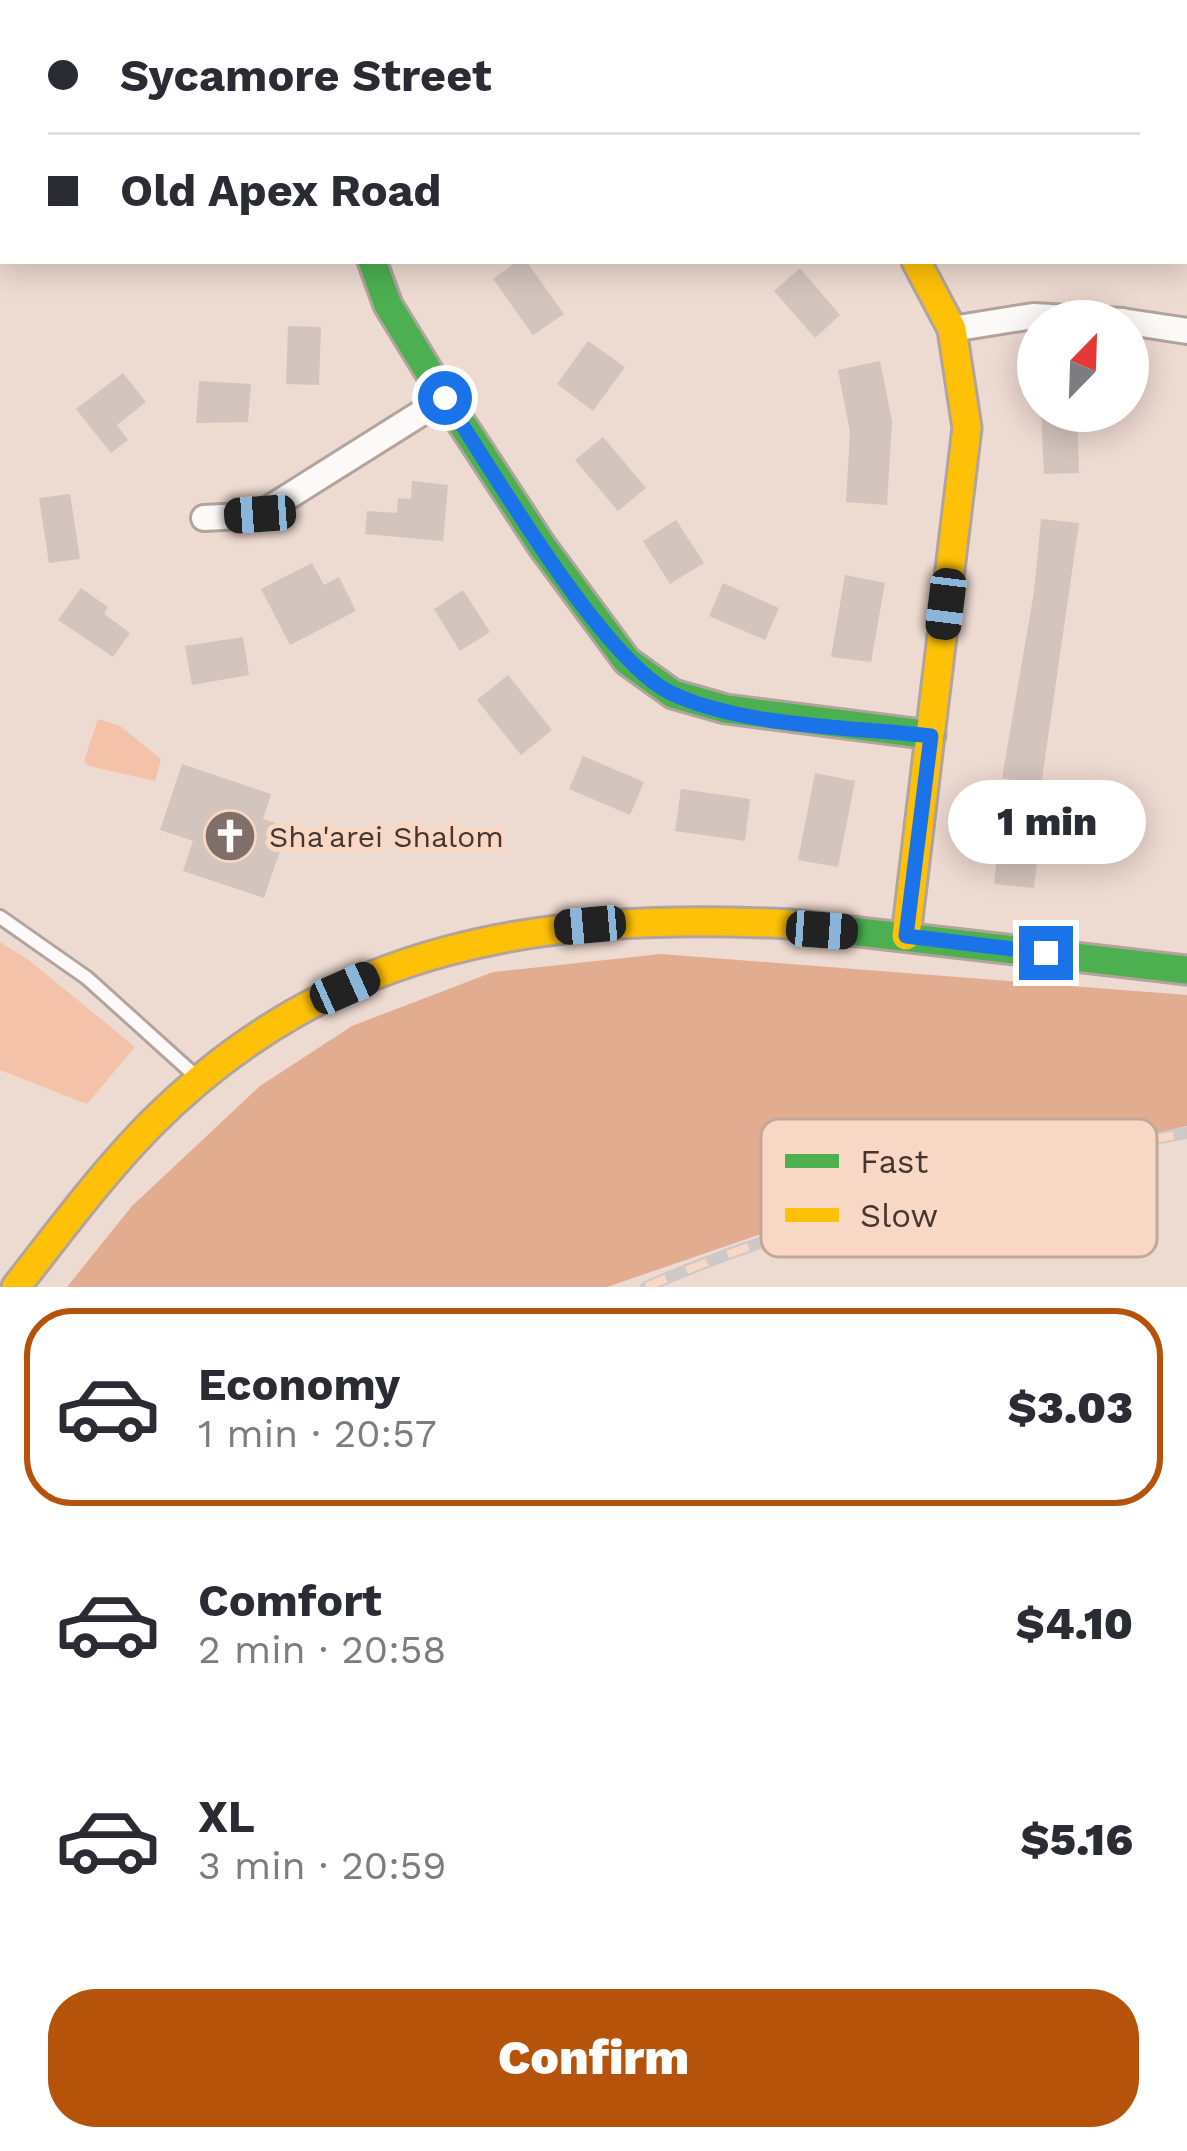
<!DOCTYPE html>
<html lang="en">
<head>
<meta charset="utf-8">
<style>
  body { margin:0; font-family:"Work Sans",sans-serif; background:#f7f7f7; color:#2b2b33; height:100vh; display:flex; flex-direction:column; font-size:45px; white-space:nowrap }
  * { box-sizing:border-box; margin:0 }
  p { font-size:39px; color:#7c7c81 }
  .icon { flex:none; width:66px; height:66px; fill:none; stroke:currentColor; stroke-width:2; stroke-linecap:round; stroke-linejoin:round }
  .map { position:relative; height:1287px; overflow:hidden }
  .details { display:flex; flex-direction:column; background:#fff; flex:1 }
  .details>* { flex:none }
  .banner { position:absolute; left:0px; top:0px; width:1188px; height:264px; box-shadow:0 6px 30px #0003; display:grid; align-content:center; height:264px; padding:0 48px; background:#fff }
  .needle { width:78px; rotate:23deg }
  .buttons { position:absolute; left:1017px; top:300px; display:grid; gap:24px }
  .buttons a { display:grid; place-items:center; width:132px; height:132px; border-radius:50%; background:#fff; box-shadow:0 6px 30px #0003; font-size:60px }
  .end { position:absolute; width:54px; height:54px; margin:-27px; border:15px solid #1a73e8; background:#fff; box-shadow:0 0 0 6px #fff }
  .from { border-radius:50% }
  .bubble { position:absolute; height:84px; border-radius:42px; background:#fff; box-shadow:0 6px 30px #0003; font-size:39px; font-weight:800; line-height:84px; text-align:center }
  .car { position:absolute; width:36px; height:72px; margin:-36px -18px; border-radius:15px; box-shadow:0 0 9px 3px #0007; background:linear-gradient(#222 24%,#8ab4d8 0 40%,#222 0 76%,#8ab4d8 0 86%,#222 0) }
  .banner b { display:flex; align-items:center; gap:42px; height:114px; font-size:45px }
  .banner b+b { border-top:3px solid #e1e1e2 }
  .banner i { width:30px; height:30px; background:#2b2b33 }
  ul { padding:21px 0 0; list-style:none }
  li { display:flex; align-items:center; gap:36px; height:198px; margin:0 24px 18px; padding:0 24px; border:6px solid transparent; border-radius:48px }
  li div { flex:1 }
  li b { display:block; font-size:45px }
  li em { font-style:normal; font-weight:800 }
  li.on { border-color:#b45309 }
  li>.icon { width:108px; height:108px; stroke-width:1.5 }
  .primary-button { display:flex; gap:24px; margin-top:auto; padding:24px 48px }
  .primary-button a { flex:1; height:138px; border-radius:48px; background:#b45309; color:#fff; font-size:48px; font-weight:800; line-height:138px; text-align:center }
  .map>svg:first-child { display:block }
  .green { fill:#f4c2a9 }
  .forest { fill:#e2ac90 }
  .building { fill:#d3c4bd }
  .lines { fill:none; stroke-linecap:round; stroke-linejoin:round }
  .lane-casing { stroke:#b2a49c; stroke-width:18 }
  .street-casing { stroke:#b2a49c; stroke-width:30 }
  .fast-casing { stroke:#b2a49c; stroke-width:33 }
  .slow-casing { stroke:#b2a49c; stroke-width:33 }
  .lane { stroke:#fcf9f8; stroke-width:12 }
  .street { stroke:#fcf9f8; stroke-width:24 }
  .fast { stroke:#4caf50; stroke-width:27 }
  .slow { stroke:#ffc107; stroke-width:27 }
  .rail-casing { stroke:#cec9c6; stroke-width:12 }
  .rail { stroke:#f9d7c5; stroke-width:8; stroke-dasharray:22; stroke-linecap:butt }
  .route { stroke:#1a73e8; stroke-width:15 }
  .labels { text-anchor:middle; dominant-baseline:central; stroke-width:10; stroke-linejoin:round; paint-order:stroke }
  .poi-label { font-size:30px; fill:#44362f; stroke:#f9d7c5; text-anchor:start }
  .key { fill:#f9d7c5; stroke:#c3a798; stroke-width:3 }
  .key-label { font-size:33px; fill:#44362f }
</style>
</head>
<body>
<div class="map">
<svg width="1187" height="1287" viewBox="0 0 1187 1287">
  <rect width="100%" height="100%" fill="#eddad1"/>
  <path class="green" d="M98,719l22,7 41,33 -6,22 -66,-15 -5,-5z
    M0,942l30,19 105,86 -48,57 -87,-34z"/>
  <path class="forest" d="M661,954l526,41v131l-356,84 -224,77h-540l65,-81 128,-120 92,-60 141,-54z"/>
  <path class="building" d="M517,261h9l38,53 -31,21 -40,-56z
    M800,268l40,47 -25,23 -41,-47z
    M288,326l33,1 -2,58 -33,-1z
    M588,341l37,26 -32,44 -36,-27z
    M880,361l12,60 -5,84 -41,-3 4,-70 -12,-62z
    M123,373l23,29 -29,23 11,15 -17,13 -35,-44z
    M199,381l52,3 -3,38 -52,1z
    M1041,411h36l2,62 -35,1z
    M603,437l43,51 -28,23 -43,-51z
    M412,481l36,4 -5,56 -78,-7 2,-23 30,2 1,-15 13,1z
    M70,494l10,65 -31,4 -10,-65z
    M1041,519l38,4 -38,263 -39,-8 32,-186z
    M676,520l28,43 -34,21 -27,-43z
    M312,563l12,22 15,-8 17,34 -66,34 -29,-56z
    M845,575l40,8 -14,79 -40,-5z
    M723,583l56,25 -14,32 -56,-24z
    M81,588l27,19 -4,7 26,19 -17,24 -55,-37z
    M463,590l27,42 -30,19 -26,-42z
    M243,637l6,38 -57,10 -7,-39z
    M508,675l44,55 -31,25 -44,-55z
    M583,756l61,26 -14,33 -61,-26z
    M182,764l89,30 -8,25 25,8 -24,71 -81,-27 10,-30 -33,-11z
    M815,773l40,8 -17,86 -40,-7z
    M681,789l69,10 -5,42 -70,-10z
    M1001,823l40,5 -7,60 -40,-4z"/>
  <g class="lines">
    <g class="lane-casing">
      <path id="lane" d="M0,917l87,61 112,101"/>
    </g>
    <g class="street-casing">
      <path id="street" d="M662,0l3,3
        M15,3l1,-3
        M472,3l3,-3
        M884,3l4,-3
        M0,31l3,-5
        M1128,322l59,9
        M952,329l81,-13 90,5
        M204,518l55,-3 186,-117"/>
    </g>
    <g class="fast-casing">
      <path id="fast" d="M372,261l16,44 57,93 97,148 85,115 46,33 53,15 205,26
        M790,924l397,46"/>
    </g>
    <g class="slow-casing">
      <path id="slow" d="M906,936l61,-508 -15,-99 -36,-68
        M16,1287c43,-55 85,-112 134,-162 182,-183 393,-213 640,-201"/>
    </g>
    <use href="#lane" class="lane"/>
    <use href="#street" class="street"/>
    <use href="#fast" class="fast"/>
    <use href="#slow" class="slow"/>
    <g class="rail-casing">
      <path id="rail" d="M646,1287c159,-69 370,-123 541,-154"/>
    </g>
    <use href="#rail" class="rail"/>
  </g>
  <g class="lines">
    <path class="route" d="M445,398c46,70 157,262 226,295 71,34 181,34 260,43l-25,200 140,17"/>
  </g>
  <defs>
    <g id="church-disc" transform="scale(2.7)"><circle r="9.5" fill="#7f6f68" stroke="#f9d7c5"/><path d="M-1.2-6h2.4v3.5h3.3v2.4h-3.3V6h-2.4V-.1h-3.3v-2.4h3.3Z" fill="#fff"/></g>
  </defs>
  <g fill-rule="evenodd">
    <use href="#church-disc" x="230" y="836"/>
  </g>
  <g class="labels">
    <g class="poi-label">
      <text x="269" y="836">Sha'arei Shalom</text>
    </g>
  </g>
  <rect x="761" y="1119" width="396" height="138" rx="18" class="key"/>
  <rect x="785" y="1154" width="54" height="14" fill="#4caf50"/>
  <rect x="785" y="1208" width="54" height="14" fill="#ffc107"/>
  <g class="key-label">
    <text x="860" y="1173">Fast</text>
    <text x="860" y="1227">Slow</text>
  </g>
</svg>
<div class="buttons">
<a><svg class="needle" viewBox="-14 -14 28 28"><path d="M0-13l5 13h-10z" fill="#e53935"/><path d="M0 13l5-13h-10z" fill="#7c7c81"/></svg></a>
</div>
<i class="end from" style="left:445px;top:398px"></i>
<i class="end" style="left:1046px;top:953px"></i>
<div class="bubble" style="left:948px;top:780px;width:198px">1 min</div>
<i class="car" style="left:260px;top:514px;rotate:266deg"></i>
<i class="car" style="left:946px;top:604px;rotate:187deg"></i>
<i class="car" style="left:590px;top:925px;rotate:265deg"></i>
<i class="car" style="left:822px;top:930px;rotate:94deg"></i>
<i class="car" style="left:345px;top:988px;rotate:66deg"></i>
<div class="banner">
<b><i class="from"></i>Sycamore Street</b>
<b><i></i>Old Apex Road</b>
</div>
</div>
<section class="details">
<ul>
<li class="on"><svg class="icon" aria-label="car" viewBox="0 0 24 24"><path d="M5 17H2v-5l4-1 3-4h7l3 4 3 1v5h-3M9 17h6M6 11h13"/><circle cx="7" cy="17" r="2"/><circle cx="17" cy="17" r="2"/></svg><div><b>Economy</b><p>1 min · 20:57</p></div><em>$3.03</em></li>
<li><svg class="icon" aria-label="car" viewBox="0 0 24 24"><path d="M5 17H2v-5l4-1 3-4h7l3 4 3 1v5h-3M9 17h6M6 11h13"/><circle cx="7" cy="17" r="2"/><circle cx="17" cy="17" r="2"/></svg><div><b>Comfort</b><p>2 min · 20:58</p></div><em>$4.10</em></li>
<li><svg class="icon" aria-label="car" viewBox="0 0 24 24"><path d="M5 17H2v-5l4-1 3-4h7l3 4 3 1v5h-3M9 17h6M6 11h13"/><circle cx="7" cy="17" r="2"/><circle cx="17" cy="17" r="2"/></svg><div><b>XL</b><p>3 min · 20:59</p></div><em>$5.16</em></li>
</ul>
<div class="primary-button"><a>Confirm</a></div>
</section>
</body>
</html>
